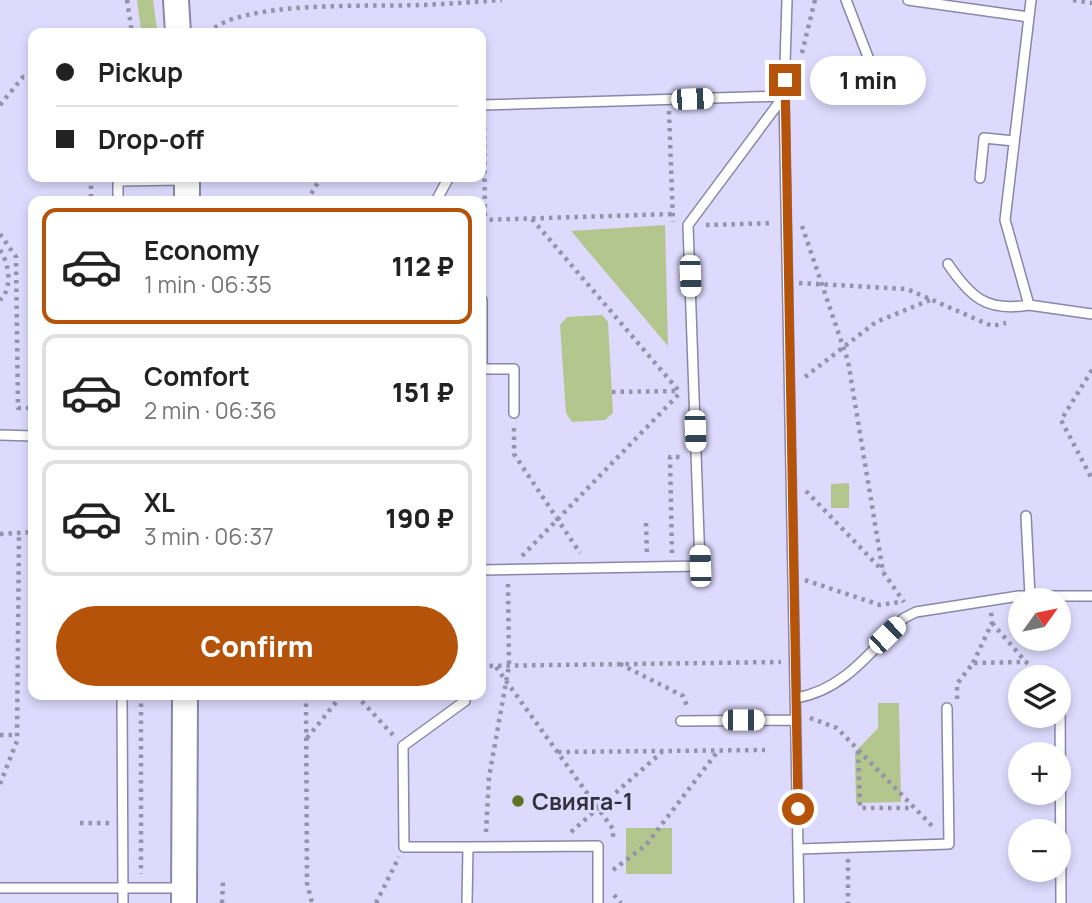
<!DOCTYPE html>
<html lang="en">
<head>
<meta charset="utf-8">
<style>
  body { margin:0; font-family:Manrope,sans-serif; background:#f2f2f2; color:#222; height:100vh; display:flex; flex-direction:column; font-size:26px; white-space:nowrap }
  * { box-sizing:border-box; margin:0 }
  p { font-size:23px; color:#767676 }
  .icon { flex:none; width:38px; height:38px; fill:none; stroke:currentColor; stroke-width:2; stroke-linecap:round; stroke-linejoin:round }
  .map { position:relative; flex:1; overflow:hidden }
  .sheet { position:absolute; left:28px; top:196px; width:458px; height:504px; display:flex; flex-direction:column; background:#fff; border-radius:14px; box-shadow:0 4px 10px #0003 }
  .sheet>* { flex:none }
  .hud { position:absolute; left:28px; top:28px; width:458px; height:154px; border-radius:14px; box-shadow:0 4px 10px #0003; display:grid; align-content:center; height:154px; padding:0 28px; background:#fff }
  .needle { width:46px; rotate:57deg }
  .controls { position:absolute; left:1008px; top:588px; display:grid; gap:14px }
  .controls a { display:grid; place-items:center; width:63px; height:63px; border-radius:50%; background:#fff; box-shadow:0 4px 10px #0003; font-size:35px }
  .end { position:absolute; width:32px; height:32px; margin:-16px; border:9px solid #b45309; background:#fff; box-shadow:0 0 0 4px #fff }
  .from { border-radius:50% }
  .bubble { position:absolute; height:49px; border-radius:24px; background:#fff; box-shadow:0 4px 10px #0003; font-size:23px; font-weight:800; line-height:49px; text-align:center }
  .car { position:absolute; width:21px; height:42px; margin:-21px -10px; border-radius:9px; box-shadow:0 0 5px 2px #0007; background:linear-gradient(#fff 24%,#345 0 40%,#fff 0 76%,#345 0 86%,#fff 0) }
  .hud b { display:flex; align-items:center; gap:24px; height:66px; font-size:26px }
  .hud b+b { border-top:2px solid #e0e0e0 }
  .hud i { width:18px; height:18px; background:#222 }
  ul { padding:12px 0 0; list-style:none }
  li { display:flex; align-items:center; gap:21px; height:116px; margin:0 14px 10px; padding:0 14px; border:4px solid #e0e0e0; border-radius:14px }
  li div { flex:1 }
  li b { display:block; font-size:26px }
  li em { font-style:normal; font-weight:800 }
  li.current { border-color:#b45309 }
  li>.icon { width:63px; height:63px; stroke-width:1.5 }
  .button { display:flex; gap:14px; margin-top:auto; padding:14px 28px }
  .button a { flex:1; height:80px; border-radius:42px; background:#b45309; color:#fff; font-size:28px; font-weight:800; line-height:80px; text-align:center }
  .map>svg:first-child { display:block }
  .green { fill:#b3c68e }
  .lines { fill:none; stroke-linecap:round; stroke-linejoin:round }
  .lane-casing { stroke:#8a86a6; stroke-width:12 }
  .secondary-casing { stroke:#8a86a6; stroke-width:28 }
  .path { stroke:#9592ab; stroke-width:4.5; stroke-dasharray:3.5 5; stroke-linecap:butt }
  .lane { stroke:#fff; stroke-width:9 }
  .secondary { stroke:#fff; stroke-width:24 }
  .route { stroke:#b45309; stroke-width:9 }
  .poi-dot { fill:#5e7424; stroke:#dedafd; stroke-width:2.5 }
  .labels { text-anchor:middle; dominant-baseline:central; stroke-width:6; stroke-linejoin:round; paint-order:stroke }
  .poi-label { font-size:23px; font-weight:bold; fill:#33313e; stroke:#dedafd; text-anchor:start }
</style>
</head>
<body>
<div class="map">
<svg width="1092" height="903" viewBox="0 0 1092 903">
  <rect width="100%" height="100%" fill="#dedafd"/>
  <path class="green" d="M137,0h16l4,29 -16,1z
    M665,225l3,121 -97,-115z
    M602,315l6,7 5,91 -8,7 -33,2 -6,-9 -6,-88 7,-8z
    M849,483v25h-18v-24z
    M878,703h21l2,99 -45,1 -1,-51 23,-24z
    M626,828h46v46h-46z"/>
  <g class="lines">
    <g class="lane-casing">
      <path id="lane" d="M787,0l-3,96 15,807
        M846,0l22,57
        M908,0l121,17
        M481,105l303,-9
        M980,178l4,-40 30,3
        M118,201v-20l66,-1
        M436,201l13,-24
        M948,264c23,34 39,48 81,41l-24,-85 26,-220
        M482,300v69
        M1029,305l63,9
        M481,369h33v44
        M0,435l33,1
        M1026,516l4,80
        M481,570l219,-4 -12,-341 96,-129
        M122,695l1,208
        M465,695v6l-62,45 1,101h64l-1,56
        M796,698c48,-8 75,-47 108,-80l12,-6 103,-16h73
        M1060,698l1,205
        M681,721l115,-1
        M468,847l130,-1v57
        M799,849l150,-5 -2,-136
        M0,888h182"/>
    </g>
    <g class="secondary-casing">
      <path id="secondary" d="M176,0l2,33
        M187,177v24
        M184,903l1,-208"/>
    </g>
    <path class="path" d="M127,0l5,33
      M1073,0l19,3
      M208,33c32,-33 160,-26 213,-28 27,-1 54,-3 81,-5
      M802,53l13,-53
      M0,105l23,-28h10
      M669,111l4,111
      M484,119l1,100
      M91,177v24
      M307,201l14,-24
      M532,219l147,172
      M481,220l192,-6
      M706,225l68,-2
      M802,226l46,135 35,211 21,30
      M0,234l16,23 2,151h15
      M0,250c9,13 13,38 0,50
      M481,258l1,31
      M799,283l108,6 85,37 14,-3
      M1092,370l-31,50 31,59
      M805,377l71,-55 54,-22
      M612,392l67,-1
      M514,428v26l66,99
      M806,491l77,80
      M646,523l1,32
      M0,534l33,-2
      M672,553l-2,-96h11v-3
      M522,556l157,-162
      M805,580l75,25 20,-3
      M992,623l34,39
      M973,663l19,-40 -1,-11
      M620,664l63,32 4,10
      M481,666l300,-4
      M496,667l117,162v11
      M141,695v179
      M306,695l1,188 5,20
      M356,695l37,40
      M957,699v-15l16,-21 53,-1 14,15
      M810,718l27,10 98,101
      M0,735h17
      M307,738l30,-37v-6
      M858,751l2,57h53
      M558,752l207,-2
      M0,784l17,-43 2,-207
      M80,823h30
      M486,832l3,-55 20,-111 -1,-82
      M571,832l91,-80
      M848,859v44
      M613,870l33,-25 72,-94
      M614,895l7,8
      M222,903l1,-21
      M376,903l23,-46"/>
    <use href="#lane" class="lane"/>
    <use href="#secondary" class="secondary"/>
  </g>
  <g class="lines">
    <path class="route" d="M785,80l13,729"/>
  </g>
  <circle class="poi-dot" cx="518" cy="801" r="7"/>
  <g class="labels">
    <g class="poi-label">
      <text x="532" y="801">Свияга-1</text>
    </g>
  </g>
</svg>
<div class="controls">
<a><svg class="needle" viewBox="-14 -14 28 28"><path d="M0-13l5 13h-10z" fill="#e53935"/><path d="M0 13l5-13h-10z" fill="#767676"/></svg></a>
<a><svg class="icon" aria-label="layers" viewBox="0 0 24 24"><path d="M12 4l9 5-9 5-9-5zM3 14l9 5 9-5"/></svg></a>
<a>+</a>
<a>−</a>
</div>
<i class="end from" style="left:798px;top:809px"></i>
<i class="end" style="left:785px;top:80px"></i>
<div class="bubble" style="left:810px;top:56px;width:116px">1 min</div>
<i class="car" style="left:692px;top:99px;rotate:88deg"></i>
<i class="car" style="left:690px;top:276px;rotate:178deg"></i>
<i class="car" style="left:695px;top:431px;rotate:178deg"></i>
<i class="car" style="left:700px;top:566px;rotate:358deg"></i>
<i class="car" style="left:887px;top:635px;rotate:46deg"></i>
<i class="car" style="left:743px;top:720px;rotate:90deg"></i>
<div class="hud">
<b><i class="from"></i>Pickup</b>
<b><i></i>Drop-off</b>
</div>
<section class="sheet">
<ul>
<li class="current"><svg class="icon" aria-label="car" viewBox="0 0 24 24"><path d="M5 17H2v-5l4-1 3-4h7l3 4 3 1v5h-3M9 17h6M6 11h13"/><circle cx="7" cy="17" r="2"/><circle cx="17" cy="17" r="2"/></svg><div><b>Economy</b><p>1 min · 06:35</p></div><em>112 ₽</em></li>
<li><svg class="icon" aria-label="car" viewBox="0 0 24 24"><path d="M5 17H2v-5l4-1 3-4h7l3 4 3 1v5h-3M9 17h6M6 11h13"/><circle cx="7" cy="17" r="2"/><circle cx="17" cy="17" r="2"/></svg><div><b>Comfort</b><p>2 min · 06:36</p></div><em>151 ₽</em></li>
<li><svg class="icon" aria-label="car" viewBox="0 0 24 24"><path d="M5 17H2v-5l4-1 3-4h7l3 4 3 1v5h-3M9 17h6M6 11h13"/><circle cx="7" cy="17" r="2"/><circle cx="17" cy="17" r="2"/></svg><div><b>XL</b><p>3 min · 06:37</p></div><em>190 ₽</em></li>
</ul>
<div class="button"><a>Confirm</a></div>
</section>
</div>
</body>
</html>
